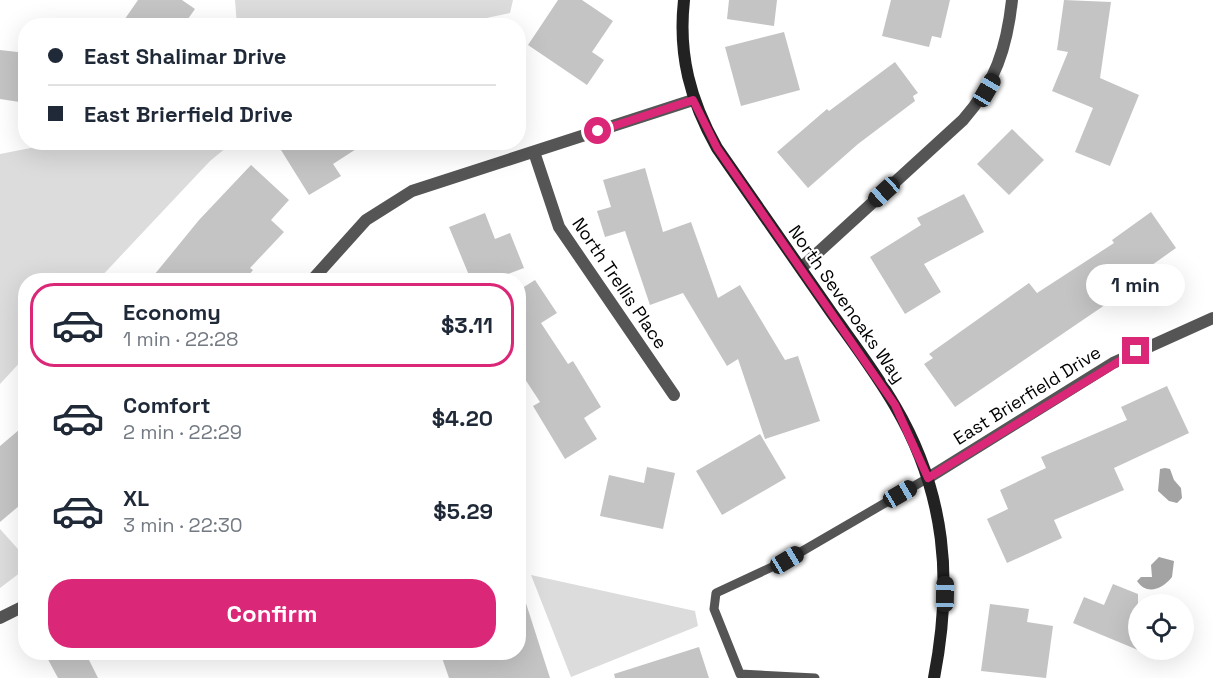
<!DOCTYPE html>
<html lang="en">
<head>
<meta charset="utf-8">
<style>
  body { margin:0; font-family:"Space Grotesk",sans-serif; background:#f6f6f7; color:#1f2937; height:100vh; display:flex; flex-direction:column; font-size:22px; white-space:nowrap }
  * { box-sizing:border-box; margin:0 }
  p { font-size:20px; color:#747a83 }
  .icon { flex:none; width:33px; height:33px; fill:none; stroke:currentColor; stroke-width:2; stroke-linecap:round; stroke-linejoin:round }
  .map { position:relative; flex:1; overflow:hidden }
  .sheet { position:absolute; left:18px; top:273px; width:508px; height:387px; display:flex; flex-direction:column; background:#fff; border-radius:24px; box-shadow:0 6px 24px #0002 }
  .sheet>* { flex:none }
  .hud { position:absolute; left:18px; top:18px; width:508px; height:132px; border-radius:24px; box-shadow:0 6px 24px #0002; display:grid; align-content:center; height:132px; padding:0 30px; background:#fff }
  .controls { position:absolute; left:1128px; top:594px; display:grid; gap:12px }
  .controls a { display:grid; place-items:center; width:66px; height:66px; border-radius:50%; background:#fff; box-shadow:0 6px 24px #0002; font-size:30px }
  .end { position:absolute; width:27px; height:27px; margin:-14px; border:8px solid #db2777; background:#fff; box-shadow:0 0 0 3px #fff }
  .from { border-radius:50% }
  .bubble { position:absolute; height:42px; border-radius:21px; background:#fff; box-shadow:0 6px 24px #0002; font-size:20px; font-weight:800; line-height:42px; text-align:center }
  .car { position:absolute; width:18px; height:36px; margin:-18px -9px; border-radius:8px; box-shadow:0 0 4px 2px #0007; background:linear-gradient(#222 24%,#8ab4d8 0 40%,#222 0 76%,#8ab4d8 0 86%,#222 0) }
  .hud b { display:flex; align-items:center; gap:21px; height:57px; font-size:22px }
  .hud b+b { border-top:2px solid #e0e1e3 }
  .hud i { width:15px; height:15px; background:#1f2937 }
  ul { padding:10px 0 0; list-style:none }
  li { display:flex; align-items:center; gap:18px; height:84px; margin:0 12px 9px; padding:0 18px; border:3px solid transparent; border-radius:24px }
  li div { flex:1 }
  li b { display:block; font-size:22px }
  li em { font-style:normal; font-weight:800 }
  li.selected { border-color:#db2777 }
  li>.icon { width:54px; height:54px; stroke-width:1.5 }
  .action { display:flex; gap:12px; margin-top:auto; padding:12px 30px }
  .action a { flex:1; height:69px; border-radius:24px; background:#db2777; color:#fff; font-size:24px; font-weight:800; line-height:69px; text-align:center }
  .map>svg:first-child { display:block }
  .green { fill:#dcdcdc }
  .water { fill:#a3a3a3 }
  .building { fill:#c4c4c4 }
  .lines { fill:none; stroke-linecap:round; stroke-linejoin:round }
  .lane { stroke:#555; stroke-width:9 }
  .street { stroke:#555; stroke-width:12 }
  .secondary { stroke:#222; stroke-width:12 }
  .route { stroke:#db2777; stroke-width:8 }
  .labels { text-anchor:middle; dominant-baseline:central; stroke-width:4.5; stroke-linejoin:round; paint-order:stroke }
  .street-label { font-size:18px; fill:#000; stroke:#fff }
</style>
</head>
<body>
<div class="map">
<svg width="1213" height="678" viewBox="0 0 1213 678">
  <rect width="100%" height="100%" fill="#fff"/>
  <path class="green" d="M235,0h278l-3,13 -61,13h-212z
    M61,142l171,1 -22,18 -112,119h-72l-1,77 -25,27v-230z
    M0,529l26,29 -1,11 -25,19z
    M531,575l164,36 3,15 -127,51z"/>
  <path class="water" d="M1165,468l5,1 4,11 7,8 1,10 -5,5 -8,-2 -11,-10 2,-22z
    M1159,557l15,4 -2,16c-10,13 -26,18 -35,4l4,-4h11l-1,-12z"/>
  <path class="building" d="M138,0h44l13,9 -12,17h-63z
    M558,0h24l31,21 -21,31 12,8 -17,25 -59,-40z
    M729,0h48l-3,26 -47,-7z
    M891,0h59l-9,38 -9,-2 -3,11 -47,-11z
    M1064,0l47,2 -11,76 39,17 -29,71 -35,-14 18,-44 -41,-17 16,-39 -11,-2z
    M784,32l16,58 -59,16 -16,-59z
    M0,50l26,3v50l-26,-4z
    M895,62l23,31 -5,3 2,5 -57,43 -50,44 -31,-36 50,-43 2,2z
    M1012,129l32,31 -35,35 -32,-31z
    M276,142h91l-34,22 8,12 -32,19z
    M251,165l38,35 -18,20 13,12 -34,36 3,2 -8,10h-95l49,-60z
    M645,168l18,64 28,-10 27,76 22,-13 45,75 13,-4 22,65 -55,18 -27,-80 -11,7 -44,-73 -33,12 -25,-74 -20,6 -8,-26 14,-4 -8,-27z
    M964,194l20,38 -60,32 17,28 -36,22 -35,-57 51,-32 -4,-7z
    M1151,212l25,36 -55,39 3,5 -169,115 -31,-43 9,-6 -4,-4 100,-71 8,10 77,-50 -2,-3z
    M485,213l10,26 15,-6 14,35 -32,12h-21l-22,-53z
    M535,280l22,33 -16,10 27,41 5,-3 28,46 -17,11 13,21 -32,20 -32,-53 7,-4 -21,-32v-80z
    M1167,386l22,47 -75,35 10,22 -70,30 8,18 -55,25 -20,-44 21,-10 -8,-19 46,-22 -5,-11 86,-37 -6,-13z
    M26,424v76l-26,22v-76z
    M760,434l26,44 -64,37 -26,-44z
    M647,467l28,6 -12,56 -63,-13 9,-41 35,8z
    M1113,584l25,10v56l-65,-27 11,-26 20,8z
    M523,594l27,84h-101l-9,-26h79v-57z
    M990,604l39,5 -2,13 26,4 -7,52 -65,-7z
    M699,647l10,31h-94l-1,-4z
    M44,652h41l13,26h-40z"/>
  <g class="lines">
    <path class="lane" d="M815,678l-75,-4 -26,-65 2,-16 71,-33 141,-82"/>
    <path class="street" d="M534,152l25,75 115,168
      M801,268l162,-148c32,-36 44,-73 49,-120
      M312,280l54,-60 46,-29 281,-91
      M928,478l185,-115 100,-45
      M0,618l26,-13"/>
    <path class="secondary" d="M684,0c-6,55 6,100 33,148 38,55 76,109 114,164 22,31 45,61 64,94 51,87 58,175 39,272"/>
  </g>
  <g class="lines">
    <path class="route" d="M598,131l95,-31 24,48 178,257 33,73 208,-127"/>
  </g>
  <g class="labels">
    <g class="street-label">
      <text transform="translate(620 283) rotate(56)">North Trellis Place</text>
      <text transform="translate(847 304) rotate(55)">North Sevenoaks Way</text>
      <text transform="translate(1027 395) rotate(-32)">East Brierfield Drive</text>
    </g>
  </g>
</svg>
<div class="controls">
<a><svg class="icon" aria-label="locate" viewBox="0 0 24 24"><circle cx="12" cy="12" r="6"/><path d="M12 2v4M12 18v4M2 12h4M18 12h4"/></svg></a>
</div>
<i class="end from" style="left:598px;top:131px"></i>
<i class="end" style="left:1136px;top:351px"></i>
<div class="bubble" style="left:1086px;top:264px;width:99px">1 min</div>
<i class="car" style="left:987px;top:90px;rotate:30deg"></i>
<i class="car" style="left:884px;top:192px;rotate:228deg"></i>
<i class="car" style="left:900px;top:494px;rotate:60deg"></i>
<i class="car" style="left:787px;top:560px;rotate:59deg"></i>
<i class="car" style="left:945px;top:594px;rotate:1deg"></i>
<div class="hud">
<b><i class="from"></i>East Shalimar Drive</b>
<b><i></i>East Brierfield Drive</b>
</div>
<section class="sheet">
<ul>
<li class="selected"><svg class="icon" aria-label="car" viewBox="0 0 24 24"><path d="M5 17H2v-5l4-1 3-4h7l3 4 3 1v5h-3M9 17h6M6 11h13"/><circle cx="7" cy="17" r="2"/><circle cx="17" cy="17" r="2"/></svg><div><b>Economy</b><p>1 min · 22:28</p></div><em>$3.11</em></li>
<li><svg class="icon" aria-label="car" viewBox="0 0 24 24"><path d="M5 17H2v-5l4-1 3-4h7l3 4 3 1v5h-3M9 17h6M6 11h13"/><circle cx="7" cy="17" r="2"/><circle cx="17" cy="17" r="2"/></svg><div><b>Comfort</b><p>2 min · 22:29</p></div><em>$4.20</em></li>
<li><svg class="icon" aria-label="car" viewBox="0 0 24 24"><path d="M5 17H2v-5l4-1 3-4h7l3 4 3 1v5h-3M9 17h6M6 11h13"/><circle cx="7" cy="17" r="2"/><circle cx="17" cy="17" r="2"/></svg><div><b>XL</b><p>3 min · 22:30</p></div><em>$5.29</em></li>
</ul>
<div class="action"><a>Confirm</a></div>
</section>
</div>
</body>
</html>
